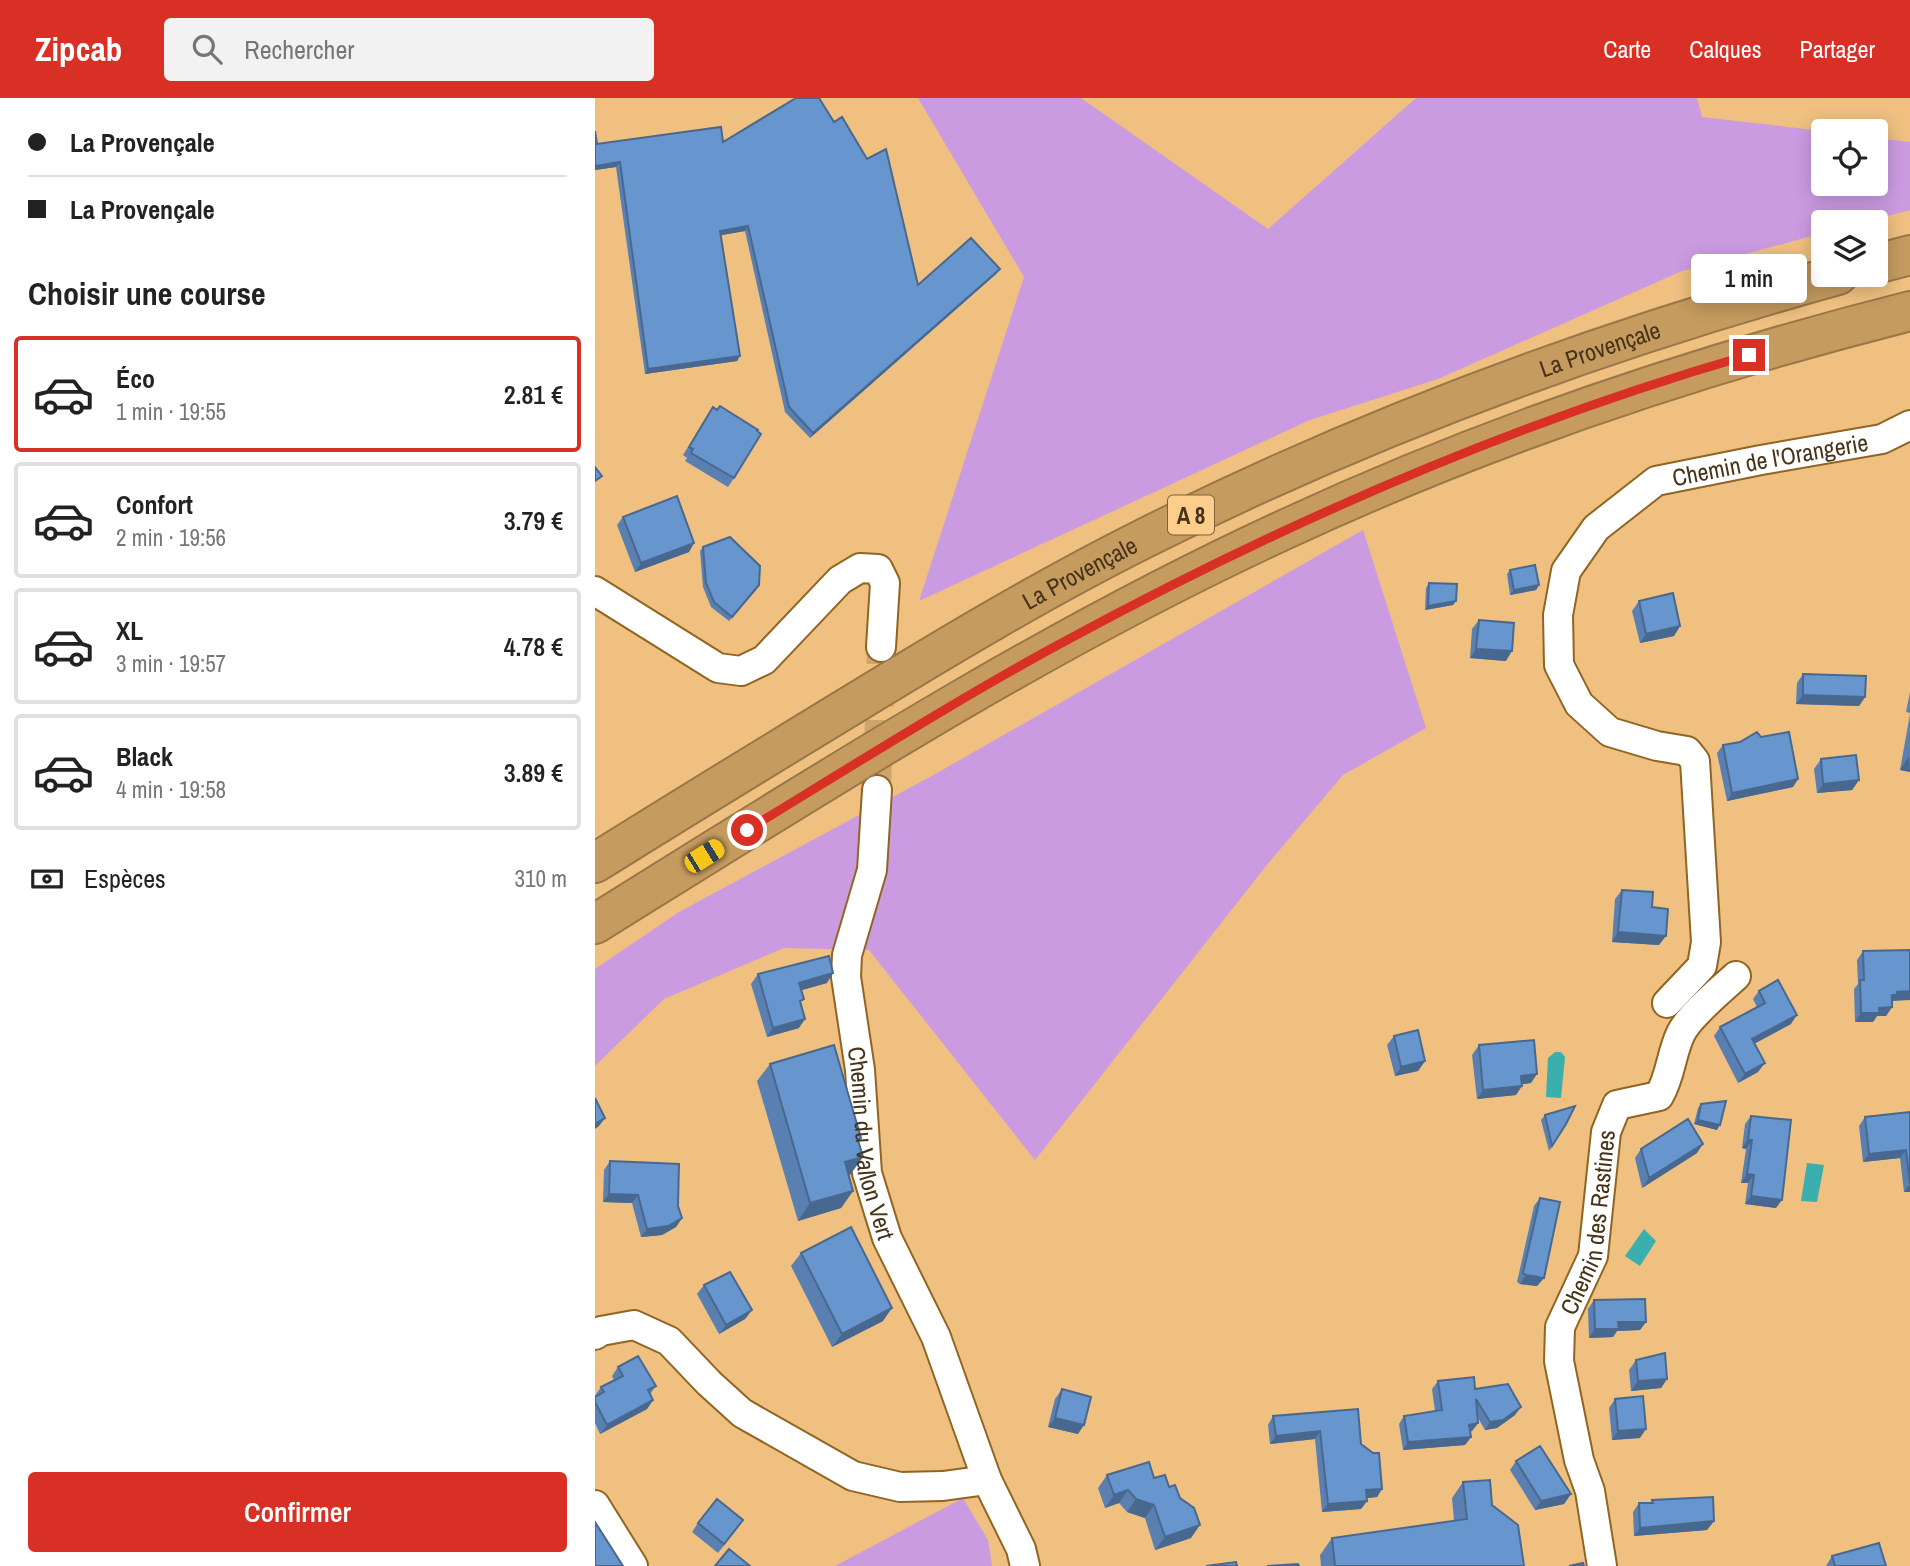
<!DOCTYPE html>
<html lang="fr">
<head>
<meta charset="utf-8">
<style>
  body { margin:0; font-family:"Archivo Narrow",sans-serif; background:#f2f2f2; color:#222; height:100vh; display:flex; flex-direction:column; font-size:26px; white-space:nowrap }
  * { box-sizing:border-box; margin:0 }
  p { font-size:23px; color:#767676 }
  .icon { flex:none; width:38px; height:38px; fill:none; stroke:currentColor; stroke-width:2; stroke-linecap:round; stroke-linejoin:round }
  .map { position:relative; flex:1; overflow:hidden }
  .details { display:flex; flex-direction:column; background:#fff; width:595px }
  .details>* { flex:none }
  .hud { display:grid; align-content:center; height:154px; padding:0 28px; background:#fff }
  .tools { position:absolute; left:1216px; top:21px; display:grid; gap:14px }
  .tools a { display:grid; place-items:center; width:77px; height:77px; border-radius:7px; background:#fff; box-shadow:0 4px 18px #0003; font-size:35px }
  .end { position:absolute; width:32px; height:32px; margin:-16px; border:9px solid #d93025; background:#fff; box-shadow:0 0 0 4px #fff }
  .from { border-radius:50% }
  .bubble { position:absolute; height:49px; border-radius:7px; background:#fff; box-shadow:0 4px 18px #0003; font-size:23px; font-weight:600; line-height:49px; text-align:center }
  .car { position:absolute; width:21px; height:42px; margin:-21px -10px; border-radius:9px; box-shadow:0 0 5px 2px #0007; background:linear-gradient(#f5c518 24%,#345 0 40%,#f5c518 0 76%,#345 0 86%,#f5c518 0) }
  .hud b { display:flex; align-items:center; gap:24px; height:66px; font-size:26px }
  .hud b+b { border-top:2px solid #e0e0e0 }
  .hud i { width:18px; height:18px; background:#222 }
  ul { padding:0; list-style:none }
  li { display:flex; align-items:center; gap:21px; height:116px; margin:0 14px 10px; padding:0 14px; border:4px solid #e0e0e0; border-radius:7px }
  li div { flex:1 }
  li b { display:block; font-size:26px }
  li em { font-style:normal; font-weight:600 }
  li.on { border-color:#d93025 }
  li>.icon { width:63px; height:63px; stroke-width:1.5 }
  h2 { padding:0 28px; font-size:32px; line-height:84px }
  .pay { display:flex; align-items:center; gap:18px; height:77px; padding:0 28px; font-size:26px }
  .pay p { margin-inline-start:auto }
  .action { display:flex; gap:14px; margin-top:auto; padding:14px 28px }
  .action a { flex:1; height:80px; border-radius:7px; background:#d93025; color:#fff; font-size:28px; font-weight:600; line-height:80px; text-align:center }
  header { display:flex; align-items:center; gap:42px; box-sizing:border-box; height:98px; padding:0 35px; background:#d93025; color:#fff }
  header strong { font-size:33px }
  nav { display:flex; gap:38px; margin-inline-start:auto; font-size:24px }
  .search { width:490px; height:63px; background:#f2f2f2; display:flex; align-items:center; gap:18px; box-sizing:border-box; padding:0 24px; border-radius:7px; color:#767676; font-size:26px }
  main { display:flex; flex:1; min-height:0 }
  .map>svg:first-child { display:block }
  .green { fill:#cb9be2 }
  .water { fill:#3aafae }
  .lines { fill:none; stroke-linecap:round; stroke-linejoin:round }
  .minor-tunnel { stroke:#cda46b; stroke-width:28; stroke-dasharray:28 14; stroke-linecap:butt }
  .minor-casing { stroke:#906522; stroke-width:32 }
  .motorway-casing { stroke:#997747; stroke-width:42 }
  .minor { stroke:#fff; stroke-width:28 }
  .motorway { stroke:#c59b60; stroke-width:38 }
  .wall { fill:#5980b0 }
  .shaded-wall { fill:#486890 }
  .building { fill:#6795cd; stroke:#486890; stroke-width:2 }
  .route { stroke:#d93025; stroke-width:9 }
  .labels { text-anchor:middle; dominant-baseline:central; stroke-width:5; stroke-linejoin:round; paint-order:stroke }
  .shield { fill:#fdcd8c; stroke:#7d613b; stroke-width:2 }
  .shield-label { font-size:23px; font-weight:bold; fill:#463318 }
  .street-label { font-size:24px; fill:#463318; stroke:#fdcd8c }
</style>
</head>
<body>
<header>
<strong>Zipcab</strong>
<div class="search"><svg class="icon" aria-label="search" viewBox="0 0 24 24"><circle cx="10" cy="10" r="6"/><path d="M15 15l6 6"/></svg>Rechercher</div>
<nav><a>Carte</a><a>Calques</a><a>Partager</a></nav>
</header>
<main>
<section class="details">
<div class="hud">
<b><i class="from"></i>La Provençale</b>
<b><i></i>La Provençale</b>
</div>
<h2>Choisir une course</h2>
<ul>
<li class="on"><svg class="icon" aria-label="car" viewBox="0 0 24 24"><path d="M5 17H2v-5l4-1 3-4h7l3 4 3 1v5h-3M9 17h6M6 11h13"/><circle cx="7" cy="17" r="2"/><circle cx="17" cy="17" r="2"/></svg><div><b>Éco</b><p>1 min · 19:55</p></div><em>2.81 €</em></li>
<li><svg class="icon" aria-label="car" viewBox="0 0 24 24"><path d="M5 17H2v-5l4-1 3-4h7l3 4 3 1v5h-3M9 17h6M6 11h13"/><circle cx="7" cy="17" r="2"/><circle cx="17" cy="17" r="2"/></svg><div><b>Confort</b><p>2 min · 19:56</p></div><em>3.79 €</em></li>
<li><svg class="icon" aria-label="car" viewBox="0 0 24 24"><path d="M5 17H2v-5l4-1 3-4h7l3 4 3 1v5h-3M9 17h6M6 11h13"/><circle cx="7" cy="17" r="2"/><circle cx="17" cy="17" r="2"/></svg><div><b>XL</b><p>3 min · 19:57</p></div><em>4.78 €</em></li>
<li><svg class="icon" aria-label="car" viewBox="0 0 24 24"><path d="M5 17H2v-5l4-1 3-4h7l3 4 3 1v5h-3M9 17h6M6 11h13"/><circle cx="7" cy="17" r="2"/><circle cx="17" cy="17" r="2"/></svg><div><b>Black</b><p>4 min · 19:58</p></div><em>3.89 €</em></li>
</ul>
<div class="pay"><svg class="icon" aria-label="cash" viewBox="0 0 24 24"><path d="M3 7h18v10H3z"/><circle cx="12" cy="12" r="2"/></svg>Espèces<p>310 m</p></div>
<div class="action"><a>Confirmer</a></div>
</section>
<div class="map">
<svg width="1315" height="1468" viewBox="0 0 1315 1468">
  <rect width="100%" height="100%" fill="#efc080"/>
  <path class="green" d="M323,0h163l187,131 148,-131h281l5,19 121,14v53h53v-46l34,4v68l-46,12h-41v11l-141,38 -244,108 -128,41 -391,181 105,-324z
    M768,432l63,198 -83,47 -77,91 -231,294 -166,-210 -85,-2 -120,51 -69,67v-97l84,-57 251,-135z
    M368,1400l25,42 4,26h-157z"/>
  <path class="water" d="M960,954h6l4,5 -4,41 -15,-1 2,-39z
    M1212,1065l17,2 -7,37 -16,-1z
    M1049,1131l12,12 -16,25 -15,-10z"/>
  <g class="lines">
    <path class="minor-tunnel" d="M282,692l4,-143"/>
    <g class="minor-casing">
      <g id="minor">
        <path d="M0,493l123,77 23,3 23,-11 76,-80 20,-12 18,1 7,14 -4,64"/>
        <path id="s1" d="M282,692l-5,80 -25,85 -1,22 14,93 7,103 20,65 49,99 51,143 34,69 4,17"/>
        <path id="s2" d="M1072,905l35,-37 4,-24 -11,-181 -8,-10 -30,-5 -47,-14 -31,-28 -20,-39 -1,-50 8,-44 30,-43 60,-47 105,-21 121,-21 28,-14"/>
        <path d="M0,1237l6,-4 33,-6 35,16 40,42 33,30 111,63 47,11 43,-1 44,-6"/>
        <path d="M0,1407l38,61"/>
        <path id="s3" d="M1007,1468l-12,-75 -11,-31 -20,-99 1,-34 33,-71 13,-124 11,-27 42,-9c12,-20 12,-43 22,-63 9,-18 40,-43 55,-57"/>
      </g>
    </g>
    <g class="motorway-casing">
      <g id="motorway">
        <path d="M1281,166l34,-9"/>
        <path id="s4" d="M0,765c86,-54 173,-107 260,-160 95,-58 190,-115 290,-165 221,-111 454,-197 693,-263"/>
        <path d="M0,826c226,-141 451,-285 693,-396 200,-93 409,-163 622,-217"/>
      </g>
    </g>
    <use href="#minor" class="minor"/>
    <use href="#motorway" class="motorway"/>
  </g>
  <path class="wall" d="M0,33l2,13 126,-2 195,143 82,-16 -4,5 -186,164 -25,-26 -40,-181 -24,4 19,121 -3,5 -92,13 -29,-207 -21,3z
    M118,309l21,71 -6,9 -43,-26 2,-3 -4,-3z
    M28,419l71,26 -5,9 -54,20 -18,-47z
    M108,449l53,43 -27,31 -18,-14 -8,-20 -3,-36z
    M915,472l29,15 -3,5 -26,5 -3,-21z
    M834,485l27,18 -3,4 -28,5 1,-22z
    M1044,503l41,25 -6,10 -34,7 -8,-32z
    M884,522l27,41 -36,-3 2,-29z
    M1208,576l62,23 -6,9 -63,-2 1,-21z
    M1315,594v21l-4,-1z
    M1315,616v58l-10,-2z
    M1128,647l75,34 -5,8 -66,14 -10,-48z
    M1226,661l38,21 -7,10 -35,3 -3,-24z
    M1027,792l30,17 7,38 -47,-3 3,-43z
    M1268,853l30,50 -1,6 -6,9h-9l-4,6h-18l-1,-33 4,-5 -1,-24z
    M163,876l69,9 -26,7 -2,38 -32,9 -16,-53z
    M1164,893l32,33 -37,20 4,28 -20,11 -24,-47 6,-9 37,-20 -4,-8z
    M799,938l31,25 -7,10 -23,5 -8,-31z
    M884,947l52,38 -9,1 -6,11 -39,4 -5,-44z
    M175,966l88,78 -8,33h-1l4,16 -12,17 -43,13 -41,-140z
    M1106,1006l16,26 -23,-6 4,-16z
    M1315,1014v80h-6l-4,-34 -37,4 -4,-36 6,-9z
    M950,1017l21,9 -17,27 -8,-31z
    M1156,1018l25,92 -31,-4 3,-21h-7l5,-34 -4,-1 3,-24z
    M1046,1051l56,4 -55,35 -7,-30z
    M15,1063l68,45 4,12 -6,9 -14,8 -21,2 -9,-34 -29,-1 1,-32z
    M945,1100l4,80 -7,8 -17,-2 -3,-2 17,-76z
    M206,1155l82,68 -51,26 -41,-81z
    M109,1187l48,25 -7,9 -26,15 -22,-40z
    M999,1202l52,22 -6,8 -23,1 -4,6 -24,1 -1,-29z
    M1041,1262l31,19 -6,9 -30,3 -2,-21z
    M23,1269l38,19 -6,8 3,6 -6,9 -47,25 -5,-11v-27l6,-9 13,-7 -2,-4z
    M843,1283l37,8 40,26 -18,13 -12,2 -7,-12v5l-6,8 -2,1 1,5 -6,8 -62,5 -4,-26 5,-8 31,-5 -3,-22z
    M467,1291l16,45 -30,-7 7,-28z
    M1020,1301l25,39 -28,2 -3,-32z
    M678,1318l88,28 21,45 -5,8 -11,1 1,3 -6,8 -39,3 -7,-73 -45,5 -2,-19z
    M921,1363l55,33 -7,10 -29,6 -25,-40z
    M512,1377l47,3 15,9 11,11 11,40 -36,12 -10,-32 -18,-6 -8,-9 -14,5 -7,-20z
    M868,1384l29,23 32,61h-203l-1,-11 12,-17 122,-17 -2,-23z
    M1057,1402l62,21 -7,9 -73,6 -1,-24 6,-9h12z
    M103,1425l39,6 -19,24 -26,-21z
    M1237,1458l54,10h-60z"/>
  <path class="shaded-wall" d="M25,64l-4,5 -21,3v-4z
    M153,128l-3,5 -28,5 3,-5z
    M405,171l-4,5 -186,164 3,-5z
    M145,258l-3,5 -92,13 3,-5z
    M99,445l-5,9 -54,20 6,-9z
    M944,487l-3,5 -26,5 4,-5z
    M861,503l-3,4 -28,5 3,-4z
    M1085,528l-6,10 -34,7 6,-9z
    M881,551l36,2 -6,10 -36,-3z
    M1208,597l62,2 -6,9 -63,-2z
    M1314,658l1,16 -10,-2z
    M1203,681l-5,8 -66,14 5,-8z
    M1264,682l-7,10 -35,3 6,-9z
    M1023,834l48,4 -7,9 -47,-3z
    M238,875l-6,10 -35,10 7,-10z
    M1315,893v9l-17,1 -2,3 1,-9 5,-3z
    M1297,909l-6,9h-9l-4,6h-18l6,-9 18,-5z
    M1202,917l-6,9 -45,24 6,-9z
    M210,921l-6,9 -32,9 6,-9z
    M830,963l-7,10 -23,5 6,-9z
    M1170,965l-7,9 -20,11 7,-9z
    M942,976l-6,9 -16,2 6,-9z
    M927,988l-6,9 -39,4 6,-9z
    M10,1020l-6,8 -4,3v-5z
    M1103,1022l22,5 -3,5 -23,-6z
    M1153,1042h4l-6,9 -4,-1z
    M1108,1046l-6,9 -55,35 7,-10z
    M1311,1052l-6,8 -37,4 6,-8z
    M268,1059l-13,18 -17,5 12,-18z
    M1152,1076l7,1 -6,8h-7z
    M1315,1086v8h-6z
    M258,1093l-12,17 -43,13 12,-18z
    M14,1096l29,1 -6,8 -29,-1z
    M1156,1098l31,4 -6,8 -31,-4z
    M87,1120l-6,9 -14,8 -21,2 6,-8z
    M931,1177l18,3 -7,8 -17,-2z
    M297,1210l-9,13 -51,26 10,-13z
    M157,1212l-7,9 -26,15 7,-9z
    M1023,1224h28l-6,8 -23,1 -4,6 -24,1 6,-9z
    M1072,1281l-6,9 -30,3 7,-10z
    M58,1302l-6,9 -47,25 7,-9z
    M926,1309l-6,8 -18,13 -12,2 5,-8z
    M460,1320l29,7 -6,9 -30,-7z
    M883,1325l-6,8 -8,1 5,-7z
    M1051,1331l-6,9 -28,2 6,-9z
    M725,1333l-5,8 -45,5 6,-8z
    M876,1339l-6,8 -62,5 5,-8z
    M787,1391l-5,8 -17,2 6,-9z
    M533,1392l-9,13 -14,5 9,-13z
    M976,1396l-7,10 -29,6 6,-9z
    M541,1401l18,6 -9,13 -18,-6z
    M772,1403l-6,8 -39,3 6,-8z
    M1119,1423l-7,9 -73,6 6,-8z
    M605,1427l-9,13 -36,12 10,-13z"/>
  <path class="building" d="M201,0h23l15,24 8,-5 25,42 19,-10 32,136 53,-47 29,31 -187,164 -24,-26 -41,-181 -28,5 20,125 -92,13 -28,-207 -25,4v-35l2,13 124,-17 2,15z
    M125,308l38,24 -1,1 4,3 -27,44 -43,-25 2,-4 -4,-2 24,-40 4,3z
    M0,369l7,9 -7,5z
    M82,398l17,47 -53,20 -18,-46z
    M135,439l30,29 -1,19 -27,32 -18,-15 -8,-19 -3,-36z
    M940,467l4,20 -25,5 -4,-20z
    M834,485l28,1 -1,17 -28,5z
    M1078,495l7,33 -34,8 -7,-33z
    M884,522l35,3 -2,28 -36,-2z
    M1208,576l63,2 -1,21 -62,-2z
    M1162,634l4,5 28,-5 9,47 -66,14 -9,-48 17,-3z
    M1261,657l3,25 -36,4 -2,-25z
    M1027,792l31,2 -1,15 16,2 -2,27 -48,-4z
    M1315,852v41l-13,1v3h-5v12l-13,1v5h-18l-1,-33h4l-1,-29z
    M234,858l4,17 -34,10 5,16 -4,2 5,18 -32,9 -15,-54z
    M1183,882l19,35 -45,24 13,24 -20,11 -25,-47 45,-24 -6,-12z
    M823,932l7,31 -24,6 -7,-31z
    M939,942l3,34 -16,2 1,10 -39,4 -4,-45z
    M239,947l27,93 -3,2 5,17 -18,5 8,29 -43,12 -40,-139z
    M0,1000l10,20 -10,6z
    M1131,1003l-6,24 -22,-5 3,-16z
    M980,1008l-9,18 -14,22 -7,-31z
    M1315,1014v72l-4,-34 -37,4 -4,-37z
    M1156,1018l40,4 -9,80 -31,-4 3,-21 -7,-1 5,-34h-4z
    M1093,1021l15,25 -54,34 -8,-29z
    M15,1063l69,3 -1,42 4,12 -14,8 -21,3 -9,-34 -29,-1z
    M945,1100l20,4 -16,76 -18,-3 -3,-2z
    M256,1129l41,81 -50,26 -41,-81z
    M135,1174l22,38 -26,15 -22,-40z
    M1050,1201l1,23h-28l1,7h-24l-1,-29z
    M1070,1255l2,26 -29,2 -2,-21z
    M43,1258l18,30 -8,4 5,10 -46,25 -12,-23v-5l9,-5 -3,-5 22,-11 -5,-9z
    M879,1279l1,12 33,-5 13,23 -18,13 -13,2 -14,-23 2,24 -9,2 2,12 -63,5 -4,-26 38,-6 -4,-29z
    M467,1291l29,8 -7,28 -29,-7z
    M1048,1298l3,33 -28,2 -3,-32z
    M763,1311l3,35 12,9h6l3,36 -16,1 1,11 -39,3 -8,-73 -44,5 -3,-20z
    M945,1348l31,48 -30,7 -25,-40z
    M554,1364l5,16 11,-3 4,12 6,-2 5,13 14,10 6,17 -35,12 -11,-32 -18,-6 -8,-9 -14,5 -7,-20z
    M895,1382l2,25 26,20 6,41h-189l-3,-28 135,-19 -4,-37z
    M1118,1399l1,24 -74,7 -1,-25h14l-1,-3z
    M122,1401l26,21 -19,24 -26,-21z
    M0,1424l28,44h-28z
    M1284,1445l7,23h-51l-3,-10z
    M134,1451l21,17h-35z
    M641,1464l1,4h-31z
    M988,1465l1,3h-15z
    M703,1466l1,2h-32z"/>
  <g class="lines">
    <path class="route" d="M152,732c107,-65 212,-132 322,-191 217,-117 443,-216 680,-284"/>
  </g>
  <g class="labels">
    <rect class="shield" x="573" y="397.5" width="46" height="39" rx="5"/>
    <g class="shield-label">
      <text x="596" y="417">A 8</text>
    </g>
    <g class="street-label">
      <text stroke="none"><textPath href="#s4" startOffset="1132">La Provençale</textPath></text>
      <text stroke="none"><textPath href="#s2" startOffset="774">Chemin de l'Orangerie</textPath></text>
      <text stroke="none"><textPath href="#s4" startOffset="565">La Provençale</textPath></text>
      <text stroke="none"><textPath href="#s1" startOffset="359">Chemin du Vallon Vert</textPath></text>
      <text stroke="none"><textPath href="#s3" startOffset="354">Chemin des Rastines</textPath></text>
    </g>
  </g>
</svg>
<div class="tools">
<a><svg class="icon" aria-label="locate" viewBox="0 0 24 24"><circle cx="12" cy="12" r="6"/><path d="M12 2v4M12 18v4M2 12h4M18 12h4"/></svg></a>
<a><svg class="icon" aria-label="layers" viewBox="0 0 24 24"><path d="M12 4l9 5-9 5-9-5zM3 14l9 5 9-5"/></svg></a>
</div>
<i class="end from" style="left:152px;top:732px"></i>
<i class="end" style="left:1154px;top:257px"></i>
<div class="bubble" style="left:1096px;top:156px;width:116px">1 min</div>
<i class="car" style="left:109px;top:758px;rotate:58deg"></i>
</div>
</main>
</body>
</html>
